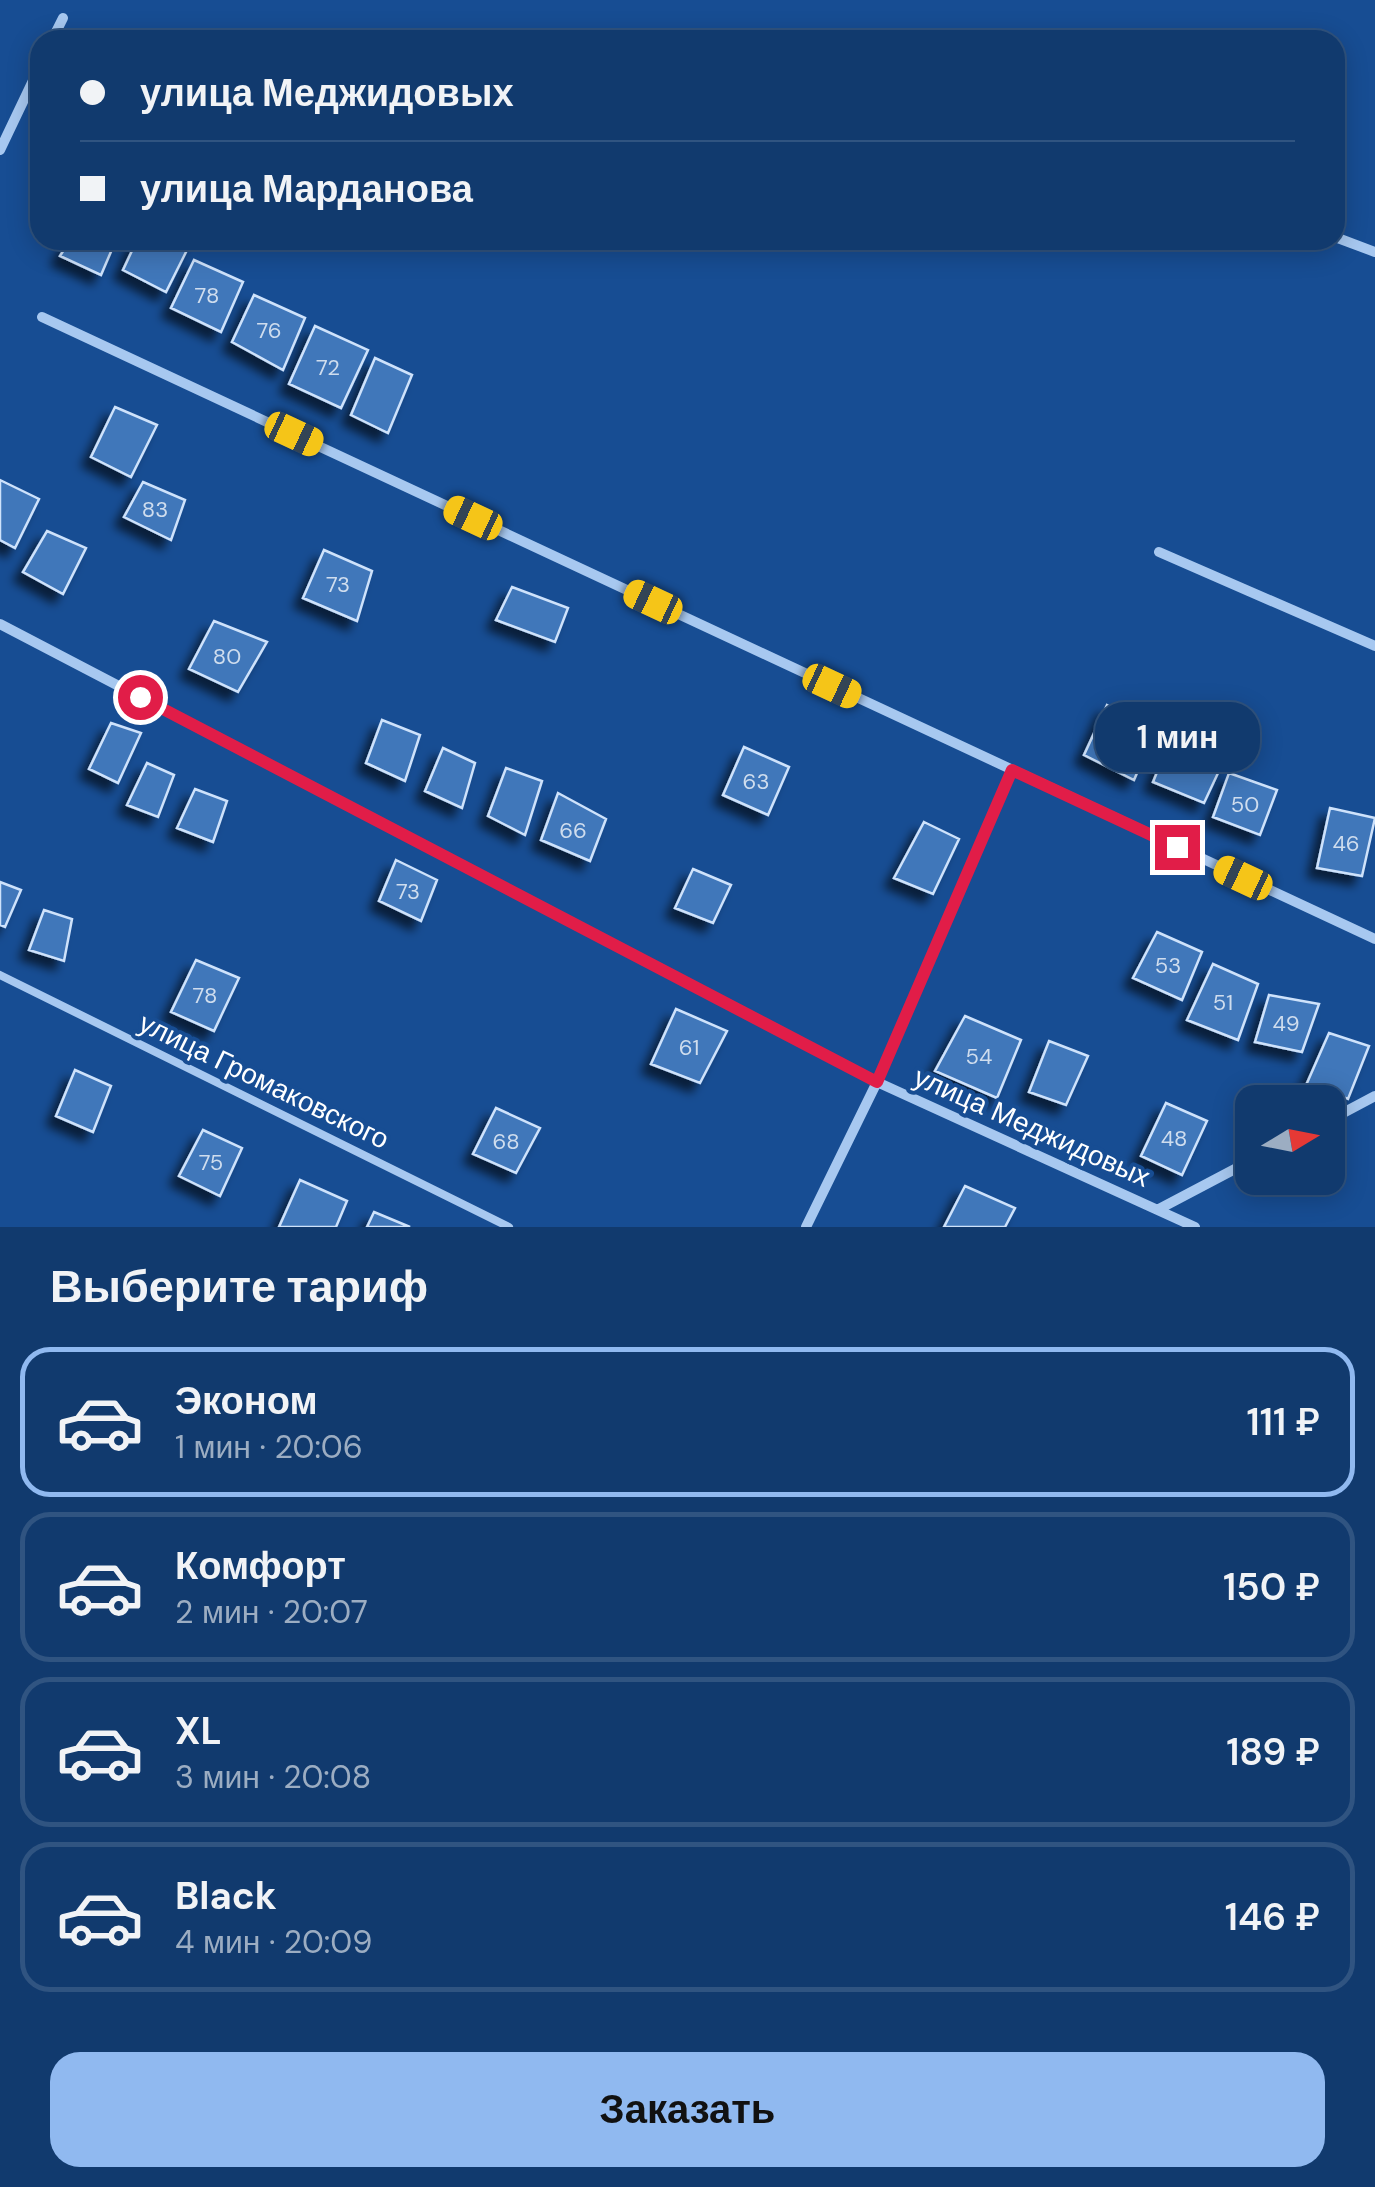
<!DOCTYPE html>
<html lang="ru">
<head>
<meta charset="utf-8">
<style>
  body { margin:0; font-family:"DM Sans",sans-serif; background:#1e4576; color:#f1f3f6; height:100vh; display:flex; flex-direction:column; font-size:38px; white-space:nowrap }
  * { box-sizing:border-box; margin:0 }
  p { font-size:32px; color:#9cadc2 }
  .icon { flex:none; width:55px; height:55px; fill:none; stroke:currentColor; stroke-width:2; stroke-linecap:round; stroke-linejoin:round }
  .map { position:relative; height:1227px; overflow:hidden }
  .sheet { display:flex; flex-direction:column; background:#113a6e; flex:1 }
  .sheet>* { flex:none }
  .banner { position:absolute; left:30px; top:30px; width:1315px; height:220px; border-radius:30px; box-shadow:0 5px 25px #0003,0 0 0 2px #305481; display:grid; align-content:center; height:220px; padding:0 50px; background:#113a6e }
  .needle { width:65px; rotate:80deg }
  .fabs { position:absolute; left:1235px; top:1085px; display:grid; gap:20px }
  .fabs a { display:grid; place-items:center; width:110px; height:110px; border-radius:20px; background:#113a6e; box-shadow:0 5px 25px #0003,0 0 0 2px #305481; font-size:50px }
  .end { position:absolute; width:45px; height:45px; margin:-22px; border:12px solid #e11d48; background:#fff; box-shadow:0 0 0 5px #fff }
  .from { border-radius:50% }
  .bubble { position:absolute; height:70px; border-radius:30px; background:#113a6e; box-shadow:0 5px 25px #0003,0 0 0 2px #305481; font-size:32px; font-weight:600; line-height:70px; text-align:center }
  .car { position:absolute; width:30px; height:60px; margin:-30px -15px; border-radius:12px; box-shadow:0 0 8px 2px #0007; background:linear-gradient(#f5c518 24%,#345 0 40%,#f5c518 0 76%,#345 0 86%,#f5c518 0) }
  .banner b { display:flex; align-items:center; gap:35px; height:95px; font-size:38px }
  .banner b+b { border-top:2px solid #305481 }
  .banner i { width:25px; height:25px; background:#f1f3f6 }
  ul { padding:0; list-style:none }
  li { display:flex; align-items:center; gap:30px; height:150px; margin:0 20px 15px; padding:0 30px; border:5px solid #305481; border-radius:30px }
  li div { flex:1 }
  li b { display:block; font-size:38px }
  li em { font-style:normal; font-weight:600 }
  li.selected { border-color:#90b9f0 }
  li>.icon { width:90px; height:90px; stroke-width:1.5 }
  h2 { padding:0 50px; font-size:45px; line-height:120px }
  .button { display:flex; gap:20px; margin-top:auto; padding:20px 50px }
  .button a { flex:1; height:115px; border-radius:30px; background:#90b9f0; color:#111; font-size:40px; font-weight:600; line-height:115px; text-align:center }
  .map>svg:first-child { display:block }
  .building { fill:#4077ba; stroke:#cee2fb; stroke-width:2.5; filter:url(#shadow) }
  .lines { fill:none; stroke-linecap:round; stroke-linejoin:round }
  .service { stroke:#a7c8f0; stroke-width:8 }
  .minor { stroke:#a7c8f0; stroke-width:10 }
  .route { stroke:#e11d48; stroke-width:12 }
  .labels { text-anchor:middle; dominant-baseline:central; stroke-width:8; stroke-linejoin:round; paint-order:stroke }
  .number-label { font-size:22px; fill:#cfddee }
  .street-label { font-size:28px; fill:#fff; stroke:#174d93 }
</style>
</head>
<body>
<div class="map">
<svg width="1375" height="1227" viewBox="0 0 1375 1227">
  <defs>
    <filter id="shadow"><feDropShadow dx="-9" dy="9" stdDeviation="5" flood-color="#0009"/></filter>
  </defs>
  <rect width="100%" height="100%" fill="#174d93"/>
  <path class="building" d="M70,240h46l-15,35 -41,-19z
    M137,240h55l-26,52 -43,-22z
    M194,260l49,22 -22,50 -50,-24z
    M254,295l51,23 -22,52 -51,-28z
    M315,326l53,24 -27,58 -52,-24z
    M375,358l37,17 -24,58 -37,-18z
    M115,407l42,18 -26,52 -40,-20z
    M0,480l39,19 -24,49 -15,-8z
    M143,482l42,18 -14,40 -47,-23z
    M47,531l39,17 -23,46 -40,-22z
    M324,550l48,21 -15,50 -54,-23z
    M512,587l56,21 -13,34 -59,-22z
    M214,621l53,21 -29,50 -49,-23z
    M1107,705l49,24 -22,51 -50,-25z
    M382,720l38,15 -15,46 -39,-18z
    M111,723l30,10 -23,50 -29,-14z
    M1173,733l53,23 -22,47 -51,-21z
    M744,747l45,20 -21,48 -45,-20z
    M443,748l32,15 -13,45 -37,-17z
    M147,763l27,12 -16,42 -31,-12z
    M506,768l36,13 -17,54 -37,-19z
    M1229,773l48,17 -17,45 -47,-18z
    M195,789l32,12 -14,41 -36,-14z
    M558,793l48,26 -16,42 -49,-21z
    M1330,808l45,10 -13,58 -45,-8z
    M924,822l35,17 -26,55 -39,-16z
    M396,860l41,20 -16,41 -42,-20z
    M693,869l38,16 -18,38 -38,-15z
    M0,882l21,8 -16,37 -5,-2z
    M44,910l28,9 -8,42 -35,-11z
    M1157,932l45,20 -20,48 -49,-22z
    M196,960l43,18 -25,53 -43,-19z
    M1213,964l45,20 -20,56 -51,-20z
    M1269,995l50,9 -17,48 -47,-10z
    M676,1009l51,22 -27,52 -49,-19z
    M965,1016l56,24 -24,58 -62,-27z
    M1329,1033l40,13 -21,53 -41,-16z
    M1049,1041l39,15 -22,49 -37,-13z
    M75,1070l36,16 -18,46 -37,-16z
    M1166,1103l41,18 -25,54 -41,-19z
    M496,1108l44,20 -24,45 -43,-19z
    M203,1130l39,18 -22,48 -41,-20z
    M300,1180l47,21 -11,26h-57z
    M965,1186l50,22 -10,19h-61z
    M374,1212l36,15h-43z"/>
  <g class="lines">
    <path class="service" d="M0,975l509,252"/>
    <path class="minor" d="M52,40l11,-22
      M0,150l40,-84
      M1335,237l40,15
      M42,317l1333,622
      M1159,552l216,94
      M0,624l877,458 318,145
      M1328,1121l47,-25
      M1159,1209l93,-49
      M806,1227l71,-145 135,-312"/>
  </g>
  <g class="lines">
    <path class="route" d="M140,697l737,385 135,-312 165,77"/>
  </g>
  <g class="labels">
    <g class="number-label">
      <text x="207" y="295">78</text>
      <text x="269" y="330">76</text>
      <text x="328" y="367">72</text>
      <text x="155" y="509">83</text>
      <text x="338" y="584">73</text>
      <text x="227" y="656">80</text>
      <text x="756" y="781">63</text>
      <text x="1245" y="804">50</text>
      <text x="573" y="830">66</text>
      <text x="1346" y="843">46</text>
      <text x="408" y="891">73</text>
      <text x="1168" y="965">53</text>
      <text x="205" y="995">78</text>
      <text x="1223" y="1002">51</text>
      <text x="1286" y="1023">49</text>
      <text x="689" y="1047">61</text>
      <text x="979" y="1056">54</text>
      <text x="1174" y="1138">48</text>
      <text x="506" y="1141">68</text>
      <text x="211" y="1162">75</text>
    </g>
    <g class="street-label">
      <text transform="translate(264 1081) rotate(26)">улица Громаковского</text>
      <text transform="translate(1032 1127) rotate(24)">улица Меджидовых</text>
    </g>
  </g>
</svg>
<div class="fabs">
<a><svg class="needle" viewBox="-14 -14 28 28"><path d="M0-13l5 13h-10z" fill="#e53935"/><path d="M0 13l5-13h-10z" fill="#9cadc2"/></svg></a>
</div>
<i class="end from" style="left:140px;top:697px"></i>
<i class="end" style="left:1177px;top:847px"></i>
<div class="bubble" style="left:1095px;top:702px;width:165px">1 мин</div>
<i class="car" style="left:294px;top:434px;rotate:115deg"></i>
<i class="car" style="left:473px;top:518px;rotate:295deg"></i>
<i class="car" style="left:653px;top:602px;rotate:295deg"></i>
<i class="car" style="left:832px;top:686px;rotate:115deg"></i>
<i class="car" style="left:1243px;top:878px;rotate:295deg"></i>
<div class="banner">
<b><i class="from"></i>улица Меджидовых</b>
<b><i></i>улица Марданова</b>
</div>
</div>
<section class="sheet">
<h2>Выберите тариф</h2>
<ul>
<li class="selected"><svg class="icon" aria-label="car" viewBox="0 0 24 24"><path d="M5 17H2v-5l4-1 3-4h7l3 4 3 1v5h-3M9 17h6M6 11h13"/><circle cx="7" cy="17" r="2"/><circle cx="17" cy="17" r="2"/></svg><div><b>Эконом</b><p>1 мин · 20:06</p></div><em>111 ₽</em></li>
<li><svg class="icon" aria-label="car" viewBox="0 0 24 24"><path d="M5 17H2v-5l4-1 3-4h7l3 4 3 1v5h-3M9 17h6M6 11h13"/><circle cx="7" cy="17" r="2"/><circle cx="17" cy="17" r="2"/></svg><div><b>Комфорт</b><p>2 мин · 20:07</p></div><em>150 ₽</em></li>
<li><svg class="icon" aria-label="car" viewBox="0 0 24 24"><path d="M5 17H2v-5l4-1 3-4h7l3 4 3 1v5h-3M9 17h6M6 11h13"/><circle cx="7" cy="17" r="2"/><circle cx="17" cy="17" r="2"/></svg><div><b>XL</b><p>3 мин · 20:08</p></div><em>189 ₽</em></li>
<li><svg class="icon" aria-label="car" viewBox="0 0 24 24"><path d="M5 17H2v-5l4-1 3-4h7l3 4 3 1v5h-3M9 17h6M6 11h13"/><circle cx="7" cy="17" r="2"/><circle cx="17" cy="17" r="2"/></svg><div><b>Black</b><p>4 мин · 20:09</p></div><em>146 ₽</em></li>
</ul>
<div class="button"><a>Заказать</a></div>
</section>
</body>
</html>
